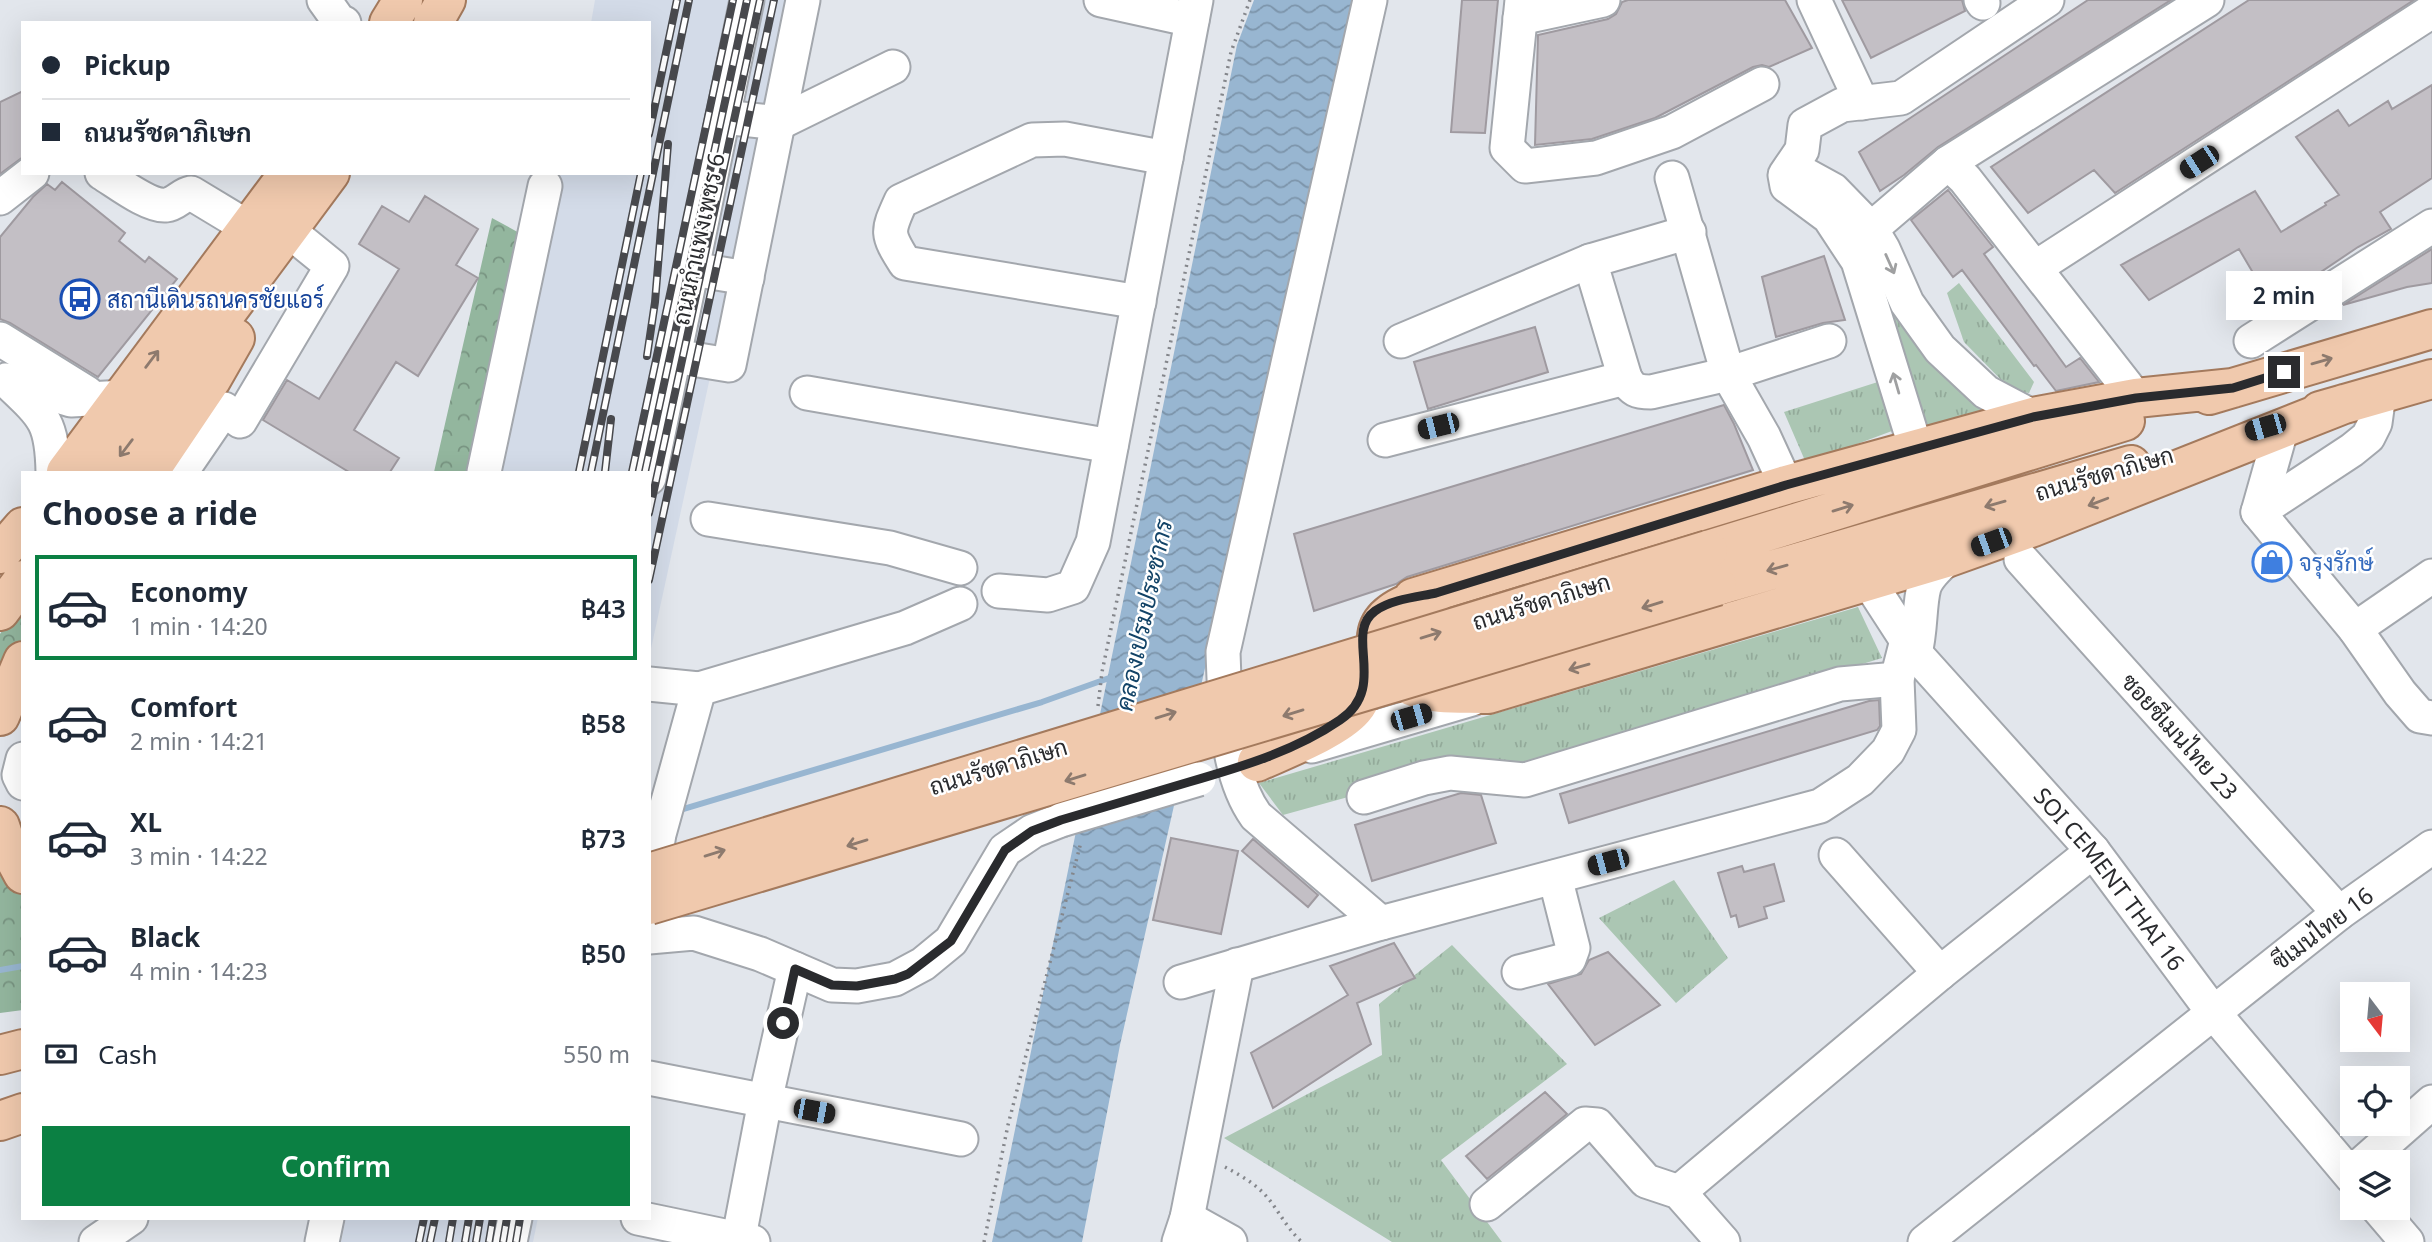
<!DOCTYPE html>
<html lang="en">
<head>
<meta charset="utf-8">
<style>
  body { margin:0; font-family:"Noto Sans",Sarabun,sans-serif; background:#f2f2f3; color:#1f2937; height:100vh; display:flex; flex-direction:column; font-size:26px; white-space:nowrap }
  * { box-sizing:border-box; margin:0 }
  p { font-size:23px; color:#747a83 }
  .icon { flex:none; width:38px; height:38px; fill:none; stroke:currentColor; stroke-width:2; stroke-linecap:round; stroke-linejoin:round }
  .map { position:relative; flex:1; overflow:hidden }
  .details { position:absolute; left:21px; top:471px; width:630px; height:749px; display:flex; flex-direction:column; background:#fff; border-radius:0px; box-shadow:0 7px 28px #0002 }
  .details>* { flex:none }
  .guide { position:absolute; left:21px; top:21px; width:630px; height:154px; border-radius:0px; box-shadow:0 7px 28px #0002; display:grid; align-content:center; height:154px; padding:0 21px; background:#fff }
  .needle { width:46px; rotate:164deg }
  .buttons { position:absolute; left:2340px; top:982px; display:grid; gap:14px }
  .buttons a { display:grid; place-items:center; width:70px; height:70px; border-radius:0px; background:#fff; box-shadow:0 7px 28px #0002; font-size:35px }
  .end { position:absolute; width:32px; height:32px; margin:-16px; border:9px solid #2a2b2e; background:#fff; box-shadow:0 0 0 4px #fff }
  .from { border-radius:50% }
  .bubble { position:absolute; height:49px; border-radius:0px; background:#fff; box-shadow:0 7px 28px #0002; font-size:23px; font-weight:600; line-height:49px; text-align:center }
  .car { position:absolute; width:21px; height:42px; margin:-21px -10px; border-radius:9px; box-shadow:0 0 5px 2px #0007; background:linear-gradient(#222 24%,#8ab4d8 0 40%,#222 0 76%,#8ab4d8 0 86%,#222 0) }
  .guide b { display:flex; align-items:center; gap:24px; height:66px; font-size:26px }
  .guide b+b { border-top:2px solid #e0e1e3 }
  .guide i { width:18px; height:18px; background:#1f2937 }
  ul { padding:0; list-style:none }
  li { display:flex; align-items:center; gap:21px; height:105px; margin:0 14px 10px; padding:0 7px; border:4px solid transparent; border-radius:0px }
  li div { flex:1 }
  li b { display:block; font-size:26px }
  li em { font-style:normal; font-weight:600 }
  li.current { border-color:#0b8043 }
  li>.icon { width:63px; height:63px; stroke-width:1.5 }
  h2 { padding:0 21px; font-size:32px; line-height:84px }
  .pay { display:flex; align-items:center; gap:18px; height:77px; padding:0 21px; font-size:26px }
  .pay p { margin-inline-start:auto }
  .action { display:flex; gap:14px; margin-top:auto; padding:14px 21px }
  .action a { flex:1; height:80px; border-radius:0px; background:#0b8043; color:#fff; font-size:28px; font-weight:600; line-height:80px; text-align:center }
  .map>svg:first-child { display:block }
  .built { fill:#d3dbe8 }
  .grass { fill:url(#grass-tufts) }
  .forest { fill:url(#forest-crowns) }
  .water { fill:url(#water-waves) }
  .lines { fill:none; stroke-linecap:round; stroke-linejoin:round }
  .stream { stroke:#98b6d1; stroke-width:6 }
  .building { fill:#c3bfc5; stroke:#9f9aa0; stroke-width:2 }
  .minor-casing { stroke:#a3a7ad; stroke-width:37 }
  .major-casing { stroke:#a47a5d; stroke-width:42 }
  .path { stroke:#84868b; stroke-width:3.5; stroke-dasharray:2 5; stroke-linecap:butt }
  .minor { stroke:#fff; stroke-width:33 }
  .major { stroke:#f0c9ad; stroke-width:38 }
  .rail-casing { stroke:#48494d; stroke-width:8 }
  .rail { stroke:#fff; stroke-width:5; stroke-dasharray:16; stroke-linecap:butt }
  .minor-bridge-casing { stroke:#a3a7ad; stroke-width:37; stroke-linecap:butt }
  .major-bridge-casing { stroke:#a47a5d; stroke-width:42; stroke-linecap:butt }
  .minor-bridge { stroke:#fff; stroke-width:33 }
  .major-bridge { stroke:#f0c9ad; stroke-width:38 }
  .oneway { stroke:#9fa0a1 }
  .oneway2 { stroke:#8d7a6e }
  .route { stroke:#2a2b2e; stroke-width:9 }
  .labels { text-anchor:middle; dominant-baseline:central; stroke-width:5; stroke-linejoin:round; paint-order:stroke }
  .street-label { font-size:23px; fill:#2a2b2e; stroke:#fff }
  .transit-label { font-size:23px; fill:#164399; stroke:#fff; text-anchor:start }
  .shop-label { font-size:23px; fill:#366cbe; stroke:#fff; text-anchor:start }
  .water-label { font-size:24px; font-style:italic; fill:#124367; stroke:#fff }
</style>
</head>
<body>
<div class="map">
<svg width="2432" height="1242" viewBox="0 0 2432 1242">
  <defs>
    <pattern id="grass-tufts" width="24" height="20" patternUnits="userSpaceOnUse" patternTransform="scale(1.75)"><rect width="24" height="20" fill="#abc6b3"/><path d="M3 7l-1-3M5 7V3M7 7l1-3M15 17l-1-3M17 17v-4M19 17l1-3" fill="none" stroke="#93aa9a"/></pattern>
    <pattern id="forest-crowns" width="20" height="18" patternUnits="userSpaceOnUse" patternTransform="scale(1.75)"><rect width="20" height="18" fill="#93b69e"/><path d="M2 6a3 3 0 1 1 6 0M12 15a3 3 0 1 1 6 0" fill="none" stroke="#789481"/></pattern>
    <pattern id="water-waves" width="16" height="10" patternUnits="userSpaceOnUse" patternTransform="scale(1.75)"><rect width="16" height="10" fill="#98b6d1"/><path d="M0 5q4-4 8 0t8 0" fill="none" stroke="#7c94aa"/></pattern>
  </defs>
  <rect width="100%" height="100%" fill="#e2e6ec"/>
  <path class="built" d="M595,0h197l-143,658v-186h-150l61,-299h89v-150h-58z
    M346,1218h192l-5,24h-192z"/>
  <path class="grass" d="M1869,244l128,169 -78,20z
    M1959,283l75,99 -5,11 -18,-3 -47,-48 -17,-49z
    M1884,380l16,48 -94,35 -22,-51z
    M1858,607l24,51 -354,108 -46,-6 -199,55 -24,-32z
    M1674,880l54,78 -52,45 -77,-85z
    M1452,945l115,119 -126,96 61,82h-110l-168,-104 158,-83 -3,-51z"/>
  <path class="forest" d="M492,218l31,17 -48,237h-41z
    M23,600v46l-23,39v-51z
    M0,847l23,38v125l-23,3z"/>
  <path class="water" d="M1254,0h99l-16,83 -217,962 -38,197h-90l245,-1197z"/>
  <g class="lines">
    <path class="stream" d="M683,809l359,-107 70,-25
      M0,970l23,-4"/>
  </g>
  <path class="building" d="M1462,0h36l-13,133 -34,-1z
    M1628,0h157l27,48 -43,19 -7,-2 -9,2 -98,51 -63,21 -57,6 3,-110 70,-16 8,-5 6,-12z
    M1842,0h120l3,11 -94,47z
    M2088,0h83l-233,147 -34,28 -24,16 -21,-39z
    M2249,0h165l-299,193 -21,-23 -66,43 -37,-46z
    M2432,85v93l-52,34 11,17 -33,18 -86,58 -33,-56 -90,51 -28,-35 134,-74 26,41 45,-27 -1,-2 14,-8 -43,-58 42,-27 11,16 39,-25 4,8z
    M23,91v66l-23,17v-72z
    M62,182l63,51 -6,8 26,21 4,-5 28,22 -79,98 -88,-54 -10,-4v-82l33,-40 14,-13 8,6z
    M1948,190l45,57 -9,7 82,113 14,-9 19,24 -43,9 -20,-26 -2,1 -72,-96 -9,7 -42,-57z
    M425,196l53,33 -22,36 22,13 -60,98 -22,-14 -42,68 45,28 -9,14h-41l-86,-52 24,-40 32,19 80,-130 -40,-25 23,-38 27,16z
    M2432,249v34l-25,4 -64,18z
    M1824,256l21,64 -22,3 -47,14 -14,-60z
    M1535,327l13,45 -120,37 -14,-47z
    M1724,405l10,19 19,46 -346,107 -11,7 -82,27 -20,-77z
    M1879,700l1,26 -3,4 -308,93 -9,-29 309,-93z
    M1461,793l20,2 15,48 -124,38 -17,-56z
    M1171,838l67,13 -17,83 -68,-14z
    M1253,839l65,56 -10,12 -66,-56z
    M1774,864l10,37 -20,6 3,11 -28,9 -3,-12 -5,2 -13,-44 24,-7 2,6z
    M1394,943l21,35 -58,25 14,41 -98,64 -22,-55 97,-58 -18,-29z
    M1608,952l52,53 -65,40 -47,-61 33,-10 8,-14z
    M1545,1092l22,22 -80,65 -21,-23z"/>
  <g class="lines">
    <g class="minor-casing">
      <g id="minor">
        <path d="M324,0l15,21 5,2"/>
        <path d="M1101,0l91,20"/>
        <path d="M1370,0l-147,652c2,51 2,121 33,164l125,107"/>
        <path d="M1522,0l-15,148 18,18 71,-8 76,-26 90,-48"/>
        <path d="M1814,0l48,103"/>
        <path d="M1981,0l2,3"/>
        <path d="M1520,18l83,-18"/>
        <path d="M723,117l56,6 114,-56"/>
        <path d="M1948,163l17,16 171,219"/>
        <path d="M1791,167l42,23 38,39 12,20 24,54 33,46 46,43 47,25"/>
        <path d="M102,173c15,9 47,34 64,32 10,-1 15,-10 25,-12l58,35"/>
        <path d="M1672,178l56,196 36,63 22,48"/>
        <path d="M0,198l32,-25"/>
        <path d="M1871,229l77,-66 259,-163"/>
        <path d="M1689,232l-99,29 35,117c7,12 12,14 26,14l77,-18 101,-33"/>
        <path d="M2035,268l397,-257"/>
        <path d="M692,269l55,9"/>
        <path d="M1139,302l-234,-39c-19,-30 -18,-31 -4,-62l131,-61 33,-1 101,19"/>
        <path d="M0,339l87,54"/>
        <path d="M1401,341l189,-80"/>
        <path d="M2251,341l181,-115"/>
        <path d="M674,356l55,9 74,-365"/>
        <path d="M6,380l65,20 53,-3"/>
        <path d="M10,384c35,33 42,39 43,88"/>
        <path d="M807,393l304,53"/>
        <path d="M2282,427l-24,85 97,117 45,64 20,23 12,2"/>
        <path d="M1385,440l240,-62"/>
        <path d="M1916,449l-58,-188 -29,-44 -42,-31 -2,-11 17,-25 3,-25 37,-20 59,-7 146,-98"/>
        <path d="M181,472l43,-63 16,12 92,-155 -43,-35"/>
        <path d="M484,472l61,-286"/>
        <path d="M649,478l98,-478"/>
        <path d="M2258,512l94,-62 16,-13 7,-14 4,-29"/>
        <path d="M708,519l182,29 70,20"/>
        <path d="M2021,559l318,354"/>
        <path id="s1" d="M1869,582l46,71 178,198 120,161 139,165"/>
        <path d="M999,591l49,4 25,-8 20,-45 103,-542"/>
        <path d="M2355,629l77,-53"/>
        <path d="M1915,653c6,-22 4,-48 9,-66 4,-12 16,-22 25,-30"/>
        <path d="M649,684l50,5"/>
        <path d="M1312,746l160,-47"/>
        <path d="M23,759l-4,16 4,8"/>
        <path d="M1364,797l60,-19 26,-5 75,7 315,-96 57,-5"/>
        <path d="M1836,855l104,118"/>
        <path d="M649,894l10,-60 40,-145 206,-61 55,-24"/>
        <path d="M649,937l45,-4 66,21 72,31 25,1 38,-7 28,-15 28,-23 54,-91 28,-19 28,-11"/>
        <path d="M1519,972l50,-13 4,-11 -18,-71"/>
        <path d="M1181,982l200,-59 439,-117 40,-26 28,-29 11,-21 -2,-51 10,-39"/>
        <path d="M649,1078l312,61"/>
        <path d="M2364,1162l68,-60"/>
        <path d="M1679,1192l261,-219 153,-122"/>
        <path d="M1487,1204l98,-80 12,1 49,56 33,11 44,50"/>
        <path d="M2378,1208l29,34"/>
        <path d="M638,1218l115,24"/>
        <path d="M1187,1218l43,24"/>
        <path d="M96,1242l35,-24"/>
        <path d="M322,1242l5,-24"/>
        <path d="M510,1242l5,-24"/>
        <path d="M738,1242l27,-141 30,-132"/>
        <path d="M1179,1242l8,-24 50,-253"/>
        <path d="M1925,1242l414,-329 93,-66"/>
      </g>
    </g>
    <g class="major-casing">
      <path id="major" d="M389,23l14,-23
        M433,23l13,-23
        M2209,395l223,-66
        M2320,411l112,-32
        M66,472l223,-299
        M108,472l222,-299
        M149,472l62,-92 24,-42
        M1708,550l417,-129
        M0,554l23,-27
        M1717,586l414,-121
        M1436,593c-15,6 -32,10 -45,20 -30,22 -7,62 20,73 23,10 52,7 77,8l461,-137 84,-30 311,-123
        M1413,598l373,-113 247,-68 103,-19 97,-10
        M0,611l23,-31
        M0,716l23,-55
        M1257,762c26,-12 79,-32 97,-53 8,-9 11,-24 11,-36
        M0,826l4,12 19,36
        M0,1055l23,-6
        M0,1121l23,-8"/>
    </g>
    <path class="path" d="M1098,706l4,-34 129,-620 19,-52
      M1225,1167c15,8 31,17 42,30 12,14 20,32 35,45
      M984,1242l24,-117 73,-283"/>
    <use href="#minor" class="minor"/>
    <use href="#major" class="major"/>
    <g class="rail-casing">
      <path id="rail" d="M649,134l28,-134
        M647,356l8,-54 13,-158
        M579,472l62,-299
        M591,472l98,-472
        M605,472l6,-53
        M632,472l101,-472
        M645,472l102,-472
        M649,513l111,-513
        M649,580l125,-580
        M419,1242l5,-24
        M430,1242l5,-24
        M449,1242l4,-24
        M465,1242l4,-24
        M476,1242l4,-24
        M489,1242l4,-24
        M503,1242l4,-24
        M516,1242l4,-24"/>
    </g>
    <use href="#rail" class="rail"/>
    <g class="minor-bridge-casing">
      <path id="minor-bridge" d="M1061,820l138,-41"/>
    </g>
    <g class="major-bridge-casing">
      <path id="major-bridge" d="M649,873l1059,-323
        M649,905l1068,-319"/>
    </g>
    <use href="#minor-bridge" class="minor-bridge"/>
    <use href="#major-bridge" class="major-bridge"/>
  </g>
  <defs><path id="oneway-shaft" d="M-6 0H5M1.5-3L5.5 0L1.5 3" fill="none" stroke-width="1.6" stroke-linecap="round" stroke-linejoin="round" transform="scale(1.75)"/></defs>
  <g class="oneway">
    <use href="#oneway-shaft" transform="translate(1890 264) rotate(66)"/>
    <use href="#oneway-shaft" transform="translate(1896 383) rotate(-106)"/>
  </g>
  <g class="oneway2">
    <use href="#oneway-shaft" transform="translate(152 359) rotate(-53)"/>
    <use href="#oneway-shaft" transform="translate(2322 361) rotate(-16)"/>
    <use href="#oneway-shaft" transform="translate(126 448) rotate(127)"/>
    <use href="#oneway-shaft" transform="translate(2098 502) rotate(159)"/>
    <use href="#oneway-shaft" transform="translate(1995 504) rotate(164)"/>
    <use href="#oneway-shaft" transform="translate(1843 508) rotate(-17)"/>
    <use href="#oneway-shaft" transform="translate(1777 568) rotate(164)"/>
    <use href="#oneway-shaft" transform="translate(1652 605) rotate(163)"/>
    <use href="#oneway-shaft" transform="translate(1431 635) rotate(-17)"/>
    <use href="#oneway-shaft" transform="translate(1579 667) rotate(164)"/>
    <use href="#oneway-shaft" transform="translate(1293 713) rotate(163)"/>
    <use href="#oneway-shaft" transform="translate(1166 715) rotate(-17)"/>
    <use href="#oneway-shaft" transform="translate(1075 778) rotate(163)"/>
    <use href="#oneway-shaft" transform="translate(857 843) rotate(163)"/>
    <use href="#oneway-shaft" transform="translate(715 853) rotate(-17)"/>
  </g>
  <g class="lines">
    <path class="route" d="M783,1023l12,-54 37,16 25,1 38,-7 13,-5 43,-33 54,-91 27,-19 29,-11c43,-13 85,-25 128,-38 52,-15 106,-31 151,-62 49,-33 3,-86 35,-109 17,-12 42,-14 61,-18l350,-108 247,-68 103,-19 97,-10 51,-16"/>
  </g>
  <defs>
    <g id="bus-ring" transform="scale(2.0125)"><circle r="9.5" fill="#fff" stroke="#1a4fb4" stroke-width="1.5"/><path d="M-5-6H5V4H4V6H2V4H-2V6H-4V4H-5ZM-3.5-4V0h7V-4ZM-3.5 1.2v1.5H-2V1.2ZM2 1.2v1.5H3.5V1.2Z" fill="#1a4fb4"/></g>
    <g id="shop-ring" transform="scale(2.0125)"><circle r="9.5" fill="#fff" stroke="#3f7fe0" stroke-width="1.5"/><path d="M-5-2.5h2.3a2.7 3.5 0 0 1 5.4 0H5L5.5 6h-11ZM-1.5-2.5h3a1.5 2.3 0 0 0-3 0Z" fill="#3f7fe0"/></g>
  </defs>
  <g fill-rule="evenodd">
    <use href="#bus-ring" x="80" y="299"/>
    <use href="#shop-ring" x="2272" y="562"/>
  </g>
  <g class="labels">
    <g class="street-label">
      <text transform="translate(698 239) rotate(-78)">ถนนกำแพงเพชร 6</text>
      <text transform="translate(2104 473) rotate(-16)">ถนนรัชดาภิเษก</text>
      <text transform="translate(1541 601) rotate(-17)">ถนนรัชดาภิเษก</text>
      <text transform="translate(2180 736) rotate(48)">ซอยซีเมนไทย 23</text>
      <text transform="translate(998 766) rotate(-17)">ถนนรัชดาภิเษก</text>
      <text stroke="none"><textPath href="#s1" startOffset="383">SOI CEMENT THAI 16</textPath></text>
      <text transform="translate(2322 928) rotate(-37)">ซีเมนไทย 16</text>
    </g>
    <g class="transit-label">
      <text x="107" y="299">สถานีเดินรถนครชัยแอร์</text>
    </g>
    <g class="shop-label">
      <text x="2299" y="562">จรุงรักษ์</text>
    </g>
    <g class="water-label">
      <text transform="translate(1143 615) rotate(-78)">คลองเปรมประชากร</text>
    </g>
  </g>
</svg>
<div class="buttons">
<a><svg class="needle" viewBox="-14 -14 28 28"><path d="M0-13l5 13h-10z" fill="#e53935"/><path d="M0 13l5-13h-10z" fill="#747a83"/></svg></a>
<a><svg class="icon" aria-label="locate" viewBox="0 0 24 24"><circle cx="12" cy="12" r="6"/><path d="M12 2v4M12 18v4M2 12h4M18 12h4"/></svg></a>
<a><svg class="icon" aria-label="layers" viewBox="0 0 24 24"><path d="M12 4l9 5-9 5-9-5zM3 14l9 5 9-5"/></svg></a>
</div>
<i class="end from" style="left:783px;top:1023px"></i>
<i class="end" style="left:2284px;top:372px"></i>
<div class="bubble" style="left:2226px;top:271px;width:116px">2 min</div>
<i class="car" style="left:2199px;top:162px;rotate:237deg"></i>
<i class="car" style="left:1438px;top:426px;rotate:256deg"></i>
<i class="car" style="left:2265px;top:427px;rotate:254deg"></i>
<i class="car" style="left:1991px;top:542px;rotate:250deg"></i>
<i class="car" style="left:1411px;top:717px;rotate:74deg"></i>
<i class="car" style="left:1608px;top:862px;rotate:255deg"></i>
<i class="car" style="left:814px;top:1111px;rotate:101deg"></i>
<div class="guide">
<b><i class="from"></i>Pickup</b>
<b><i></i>ถนนรัชดาภิเษก</b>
</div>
<section class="details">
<h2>Choose a ride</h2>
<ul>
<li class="current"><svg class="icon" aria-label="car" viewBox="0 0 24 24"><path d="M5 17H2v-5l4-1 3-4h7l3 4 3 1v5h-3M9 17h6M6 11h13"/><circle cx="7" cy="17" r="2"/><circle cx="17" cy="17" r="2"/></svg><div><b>Economy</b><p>1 min · 14:20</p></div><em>฿43</em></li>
<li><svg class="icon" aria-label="car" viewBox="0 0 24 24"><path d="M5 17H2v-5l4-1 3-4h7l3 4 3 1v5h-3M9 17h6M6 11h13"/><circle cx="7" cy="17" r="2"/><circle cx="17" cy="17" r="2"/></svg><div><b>Comfort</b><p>2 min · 14:21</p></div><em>฿58</em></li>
<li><svg class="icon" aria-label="car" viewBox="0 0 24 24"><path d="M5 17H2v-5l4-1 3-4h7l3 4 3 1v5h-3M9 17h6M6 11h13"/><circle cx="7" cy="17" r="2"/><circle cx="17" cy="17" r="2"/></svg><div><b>XL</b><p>3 min · 14:22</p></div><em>฿73</em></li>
<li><svg class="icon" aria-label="car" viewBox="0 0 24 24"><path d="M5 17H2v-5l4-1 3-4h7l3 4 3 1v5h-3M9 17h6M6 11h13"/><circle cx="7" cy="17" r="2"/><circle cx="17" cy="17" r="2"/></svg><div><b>Black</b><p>4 min · 14:23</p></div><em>฿50</em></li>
</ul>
<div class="pay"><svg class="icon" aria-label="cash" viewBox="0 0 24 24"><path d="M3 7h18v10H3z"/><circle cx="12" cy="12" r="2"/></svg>Cash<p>550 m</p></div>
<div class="action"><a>Confirm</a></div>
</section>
</div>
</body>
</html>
